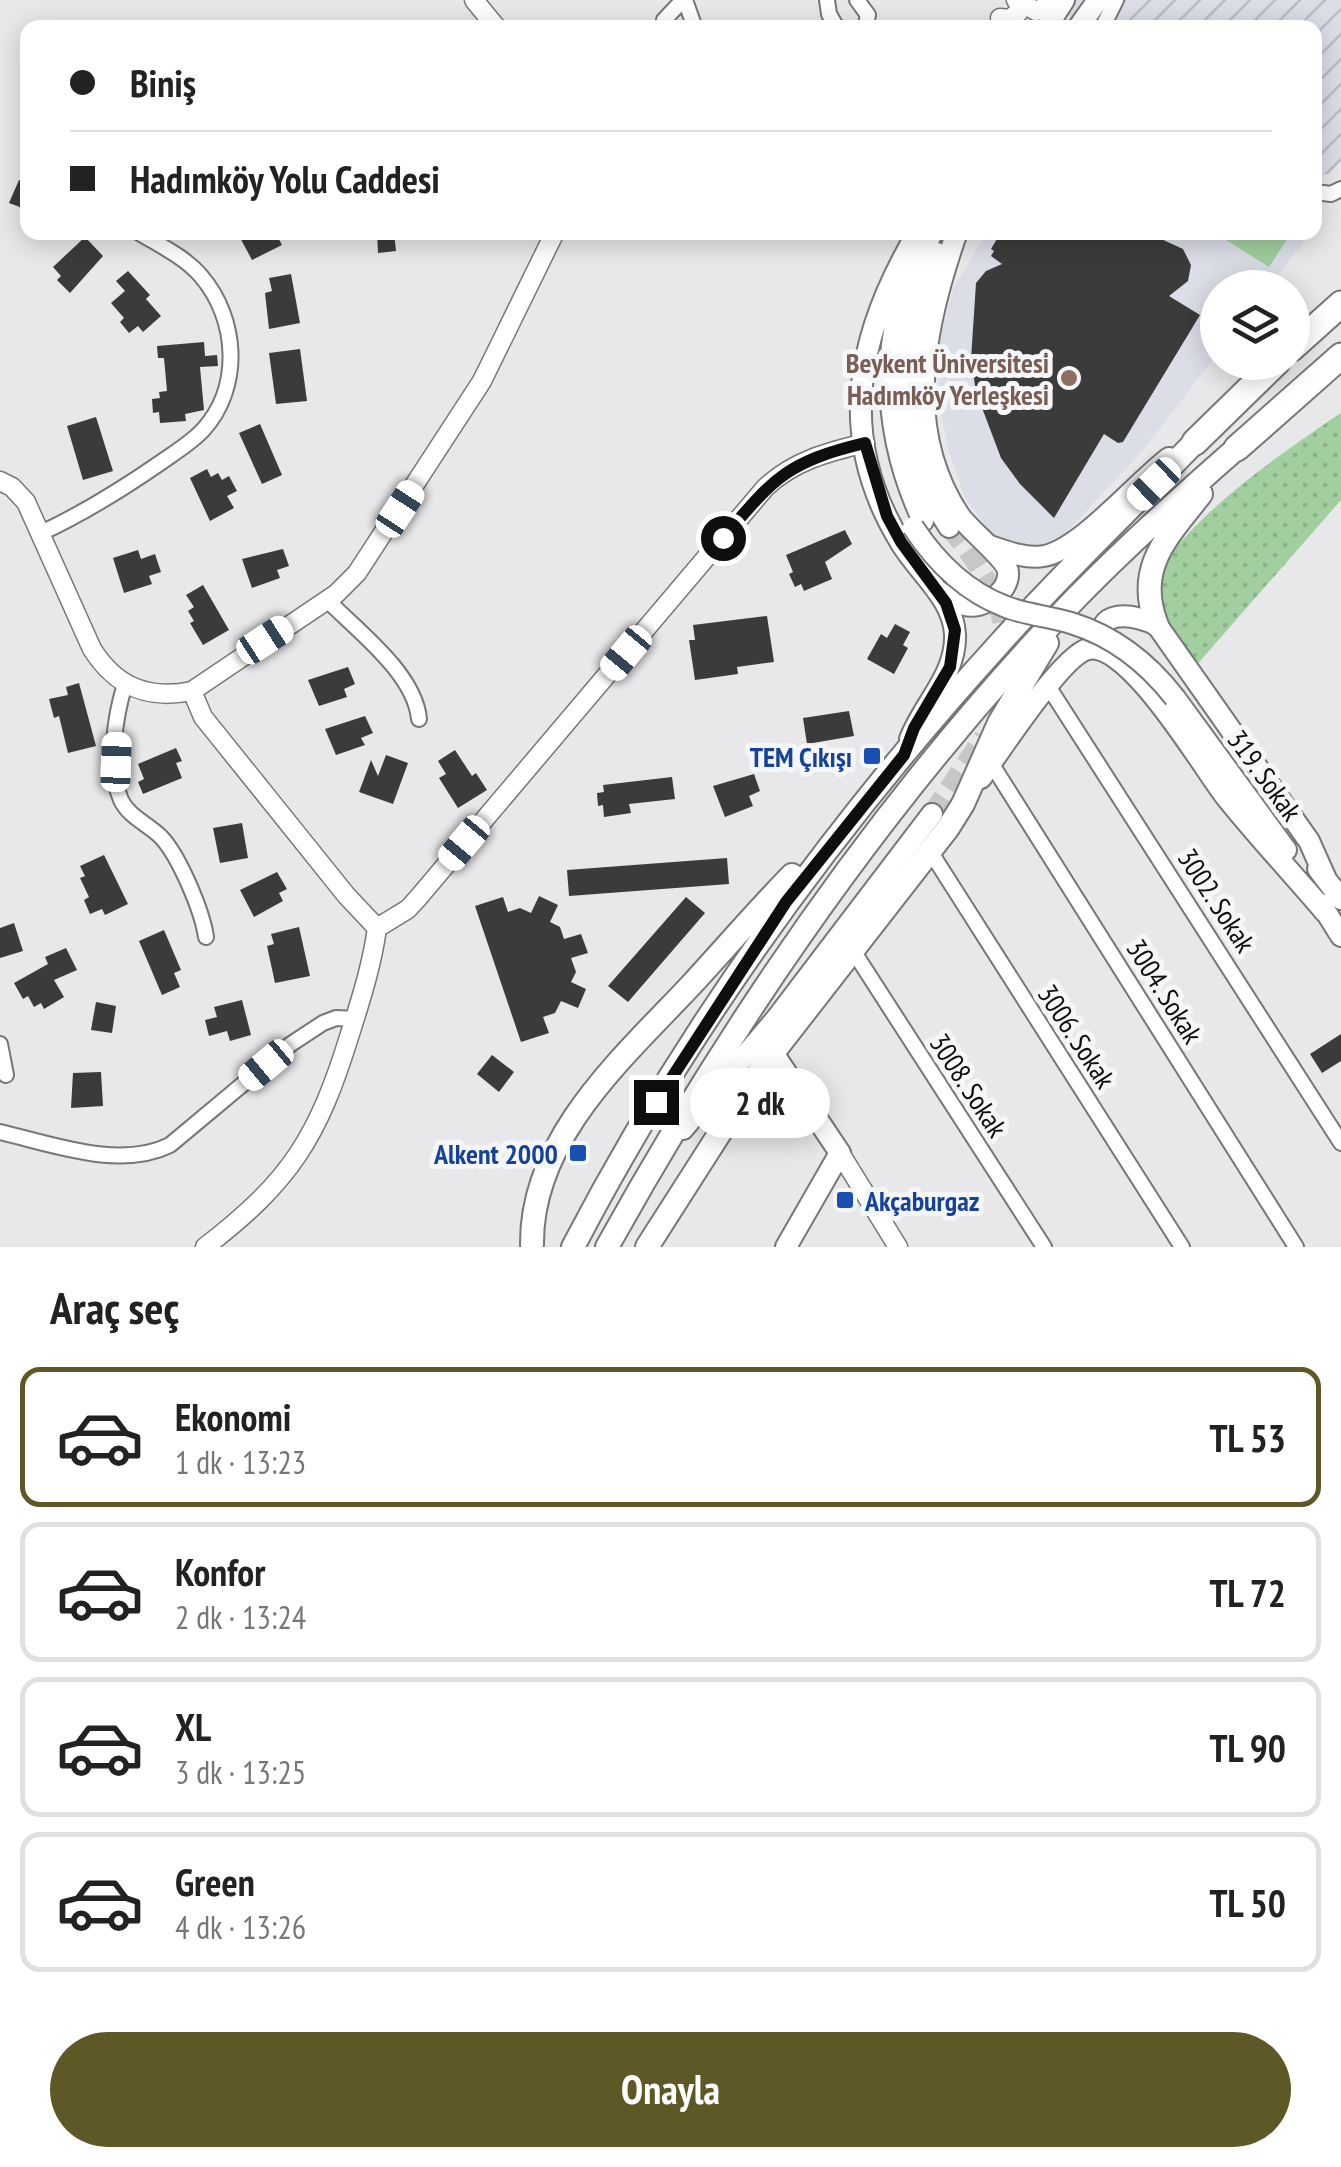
<!DOCTYPE html>
<html lang="tr">
<head>
<meta charset="utf-8">
<style>
  body { margin:0; font-family:"PT Sans Narrow",sans-serif; background:#f2f2f2; color:#222; height:100vh; display:flex; flex-direction:column; font-size:38px; white-space:nowrap }
  * { box-sizing:border-box; margin:0 }
  p { font-size:32px; color:#767676 }
  .icon { flex:none; width:55px; height:55px; fill:none; stroke:currentColor; stroke-width:2; stroke-linecap:round; stroke-linejoin:round }
  .map { position:relative; height:1247px; overflow:hidden }
  .drawer { display:flex; flex-direction:column; background:#fff; flex:1 }
  .drawer>* { flex:none }
  .banner { position:absolute; left:20px; top:20px; width:1302px; height:220px; border-radius:20px; box-shadow:0 5px 25px #0003; display:grid; align-content:center; height:220px; padding:0 50px; background:#fff }
  .fabs { position:absolute; left:1200px; top:270px; display:grid; gap:20px }
  .fabs a { display:grid; place-items:center; width:110px; height:110px; border-radius:50%; background:#fff; box-shadow:0 5px 25px #0003; font-size:50px }
  .end { position:absolute; width:45px; height:45px; margin:-22px; border:12px solid #0e0e0f; background:#fff; box-shadow:0 0 0 5px #fff }
  .from { border-radius:50% }
  .bubble { position:absolute; height:70px; border-radius:35px; background:#fff; box-shadow:0 5px 25px #0003; font-size:32px; font-weight:600; line-height:70px; text-align:center }
  .car { position:absolute; width:30px; height:60px; margin:-30px -15px; border-radius:12px; box-shadow:0 0 8px 2px #0007; background:linear-gradient(#fff 24%,#345 0 40%,#fff 0 76%,#345 0 86%,#fff 0) }
  .banner b { display:flex; align-items:center; gap:35px; height:95px; font-size:38px }
  .banner b+b { border-top:2px solid #e0e0e0 }
  .banner i { width:25px; height:25px; background:#222 }
  ul { padding:0; list-style:none }
  li { display:flex; align-items:center; gap:30px; height:140px; margin:0 20px 15px; padding:0 30px; border:5px solid #e0e0e0; border-radius:20px }
  li div { flex:1 }
  li b { display:block; font-size:38px }
  li em { font-style:normal; font-weight:600 }
  li.current { border-color:#5d5825 }
  li>.icon { width:90px; height:90px; stroke-width:1.5 }
  h2 { padding:0 50px; font-size:45px; line-height:120px }
  .primary-button { display:flex; gap:20px; margin-top:auto; padding:20px 50px }
  .primary-button a { flex:1; height:115px; border-radius:60px; background:#5d5825; color:#fff; font-size:40px; font-weight:600; line-height:115px; text-align:center }
  .map>svg:first-child { display:block }
  .built { fill:#dbdee7 }
  .industrial { fill:url(#industrial-furrows) }
  .grass { fill:url(#grass-dots) }
  .pitch { fill:#a2cfa0 }
  .building { fill:#3c3b3c }
  .lines { fill:none; stroke-linecap:round; stroke-linejoin:round }
  .primary-tunnel { stroke:#c7c7c9; stroke-width:20; stroke-dasharray:20 10; stroke-linecap:butt }
  .minor-casing { stroke:#767778; stroke-width:18 }
  .tertiary-casing { stroke:#767778; stroke-width:21 }
  .secondary-casing { stroke:#767778; stroke-width:21 }
  .primary-casing { stroke:#767778; stroke-width:24 }
  .trunk-casing { stroke:#767778; stroke-width:26 }
  .motorway-casing { stroke:#767778; stroke-width:29 }
  .minor { stroke:#fff; stroke-width:14 }
  .tertiary { stroke:#fff; stroke-width:18 }
  .secondary { stroke:#fff; stroke-width:18 }
  .primary { stroke:#fff; stroke-width:20 }
  .trunk { stroke:#fff; stroke-width:22 }
  .motorway { stroke:#fff; stroke-width:25 }
  .primary-bridge-casing { stroke:#767778; stroke-width:24; stroke-linecap:butt }
  .primary-bridge { stroke:#fff; stroke-width:20 }
  .route { stroke:#0e0e0f; stroke-width:12 }
  .education-dot { fill:#8d6e63; stroke:#f5f6f7; stroke-width:4 }
  .transit-dot { fill:#1a4fb4; stroke:#f5f6f7; stroke-width:4 }
  .labels { text-anchor:middle; dominant-baseline:central; stroke-width:10; stroke-linejoin:round; paint-order:stroke }
  .education-label { font-size:28px; font-weight:bold; fill:#785e54; stroke:#f5f6f7; text-anchor:end }
  .transit-label { font-size:28px; font-weight:bold; fill:#164399; stroke:#f5f6f7; text-anchor:end }
  .street-label { font-size:28px; fill:#0e0e0f; stroke:#f5f6f7 }
</style>
</head>
<body>
<div class="map">
<svg width="1341" height="1247" viewBox="0 0 1341 1247">
  <defs>
    <pattern id="industrial-furrows" width="10" height="10" patternUnits="userSpaceOnUse" patternTransform="scale(2.5)"><rect width="10" height="10" fill="#dbdee7"/><path d="M-1 1l2-2M0 10L10 0M9 11l2-2" fill="none" stroke="#bbbdc5"/></pattern>
    <pattern id="grass-dots" width="8" height="8" patternUnits="userSpaceOnUse" patternTransform="scale(2.5)"><rect width="8" height="8" fill="#a2cfa0"/><path d="M2 2h.1M6 6h.1" fill="none" stroke="#8ab189" stroke-width="1.8" stroke-linecap="round"/></pattern>
  </defs>
  <rect width="100%" height="100%" fill="#e8e8ea"/>
  <path class="built" d="M987,233h324l-43,54 -50,1 -1,66 -76,99 -86,91 -29,3 -31,-9 -30,-40 -17,-50 -10,-46 2,-62 14,-54z"/>
  <path class="industrial" d="M1048,0h293v161l-10,12 -16,4v-149l-232,-1z"/>
  <path class="grass" d="M1341,413v87l-147,168c-15,-23 -36,-47 -38,-76 -3,-53 143,-151 185,-179z"/>
  <path class="pitch" d="M1286,232l4,3 -21,32 -54,-34z"/>
  <path class="building" d="M19,180l9,3v27l-19,-7z
    M237,232h38l7,13 -30,15z
    M377,232h17l2,19 -18,2z
    M1001,232h161l-3,6 24,11 8,16 -3,16 -19,15 31,19 -77,127 -5,1 -14,-9 -50,84 -34,-34 -19,-26 -25,-66 -5,-33 5,-76 10,-12 16,-7 -11,-8 3,-5 -3,-2z
    M85,237l18,19 -33,37 -13,-13 4,-4 -8,-9z
    M128,271l22,24 -4,4 15,17 -18,16 -5,-6 -9,7 -9,-11 4,-4 -13,-15 14,-12 -9,-10z
    M291,274l9,49 -31,6 -4,-36 7,-2 -3,-13z
    M204,342l1,14 12,-1 1,11 -18,1 4,43 -19,4 1,7 -26,2 -1,-11 -6,1 -1,-14 8,-1 -1,-6 8,-1 -3,-33h-6l-1,-12z
    M300,349l7,52 -31,3 -7,-51z
    M96,417l17,54 -30,9 -16,-54z
    M260,424l22,51 -20,9 -23,-51z
    M207,469l4,8 7,-4 4,7 7,-4 8,15 -10,5 7,12 -24,13 -20,-43z
    M845,530l7,14 -27,18 7,17 -28,12 -3,-7 -6,3 -6,-13 4,-2 -7,-17z
    M283,549l6,17 -12,4 3,8 -28,10 -10,-29z
    M138,550l3,9 14,-5 6,18 -12,4 3,8 -28,9 -11,-35z
    M203,585l26,45 -26,15 -13,-22 4,-2 -6,-10 6,-4 -8,-12z
    M767,616l7,46 -37,5 1,7 -43,6 -6,-40h6l-2,-15z
    M895,624l15,8 -7,13 5,3 -14,26 -27,-15 14,-25 6,4z
    M348,667l7,17 -11,5 3,8 -28,9 -11,-26z
    M79,683l17,63 -28,7 -9,-37 -5,2 -5,-19 19,-4 -2,-8z
    M849,711l5,25 -47,8 -4,-26z
    M365,716l8,17 -12,5 4,7 -29,10 -11,-26z
    M176,748l6,13 -6,2 6,15 -39,16 -5,-12 6,-3 -6,-15z
    M455,750l17,26 4,-3 11,17 -29,18 -19,-30 7,-4 -8,-13z
    M386,755l22,8 -15,41 -34,-12 12,-32 7,16z
    M754,774l6,17 -11,5 4,10 -28,11 -12,-31z
    M672,777l3,22 -46,5 2,9 -27,4 -1,-12 -5,1 -1,-13 7,-1 -1,-7z
    M242,823l6,35 -28,5 -7,-35z
    M104,855l24,49 -23,11 -3,-6 -12,5 -6,-14 5,-3 -9,-19 5,-2 -5,-10z
    M727,858l2,26 -160,12 -2,-26z
    M277,872l10,17 -8,4 4,8 -29,16 -14,-27z
    M539,896l19,9 -8,17 10,5 4,12 17,-5 7,19 -17,5 5,14 -5,10 15,7 -8,19 -17,-7 -6,12 -12,4 6,16 -28,9 -46,-136 28,-9 5,15 12,-4 11,5z
    M686,897l19,16 -77,89 -20,-16z
    M14,923l9,28 -23,7v-30z
    M299,927l11,49 -35,7 -8,-37 7,-2 -3,-10z
    M164,930l17,40 -7,3 6,14 -18,8 -23,-54z
    M66,948l11,22 -23,10 10,17 -20,12 -3,-6 -7,4 -6,-11 -5,3 -9,-16 34,-19 -3,-7z
    M242,1000l9,35 -21,6 -3,-10 -18,5 -4,-16 12,-3 -3,-10z
    M96,1002l20,4 -4,27 -21,-3z
    M1341,1034v27l-19,12 -12,-19z
    M492,1055l22,17 -15,20 -22,-18z
    M101,1072l2,34 -32,2 2,-35z"/>
  <g class="lines">
    <path class="primary-tunnel" d="M949,527c39,47 66,92 55,156
      M932,814l52,-77"/>
    <g class="minor-casing">
      <path id="minor" d="M685,0l10,28
        M827,0l2,14 8,14
        M857,0l11,15 -3,13
        M662,28l2,-8 19,-20
        M1102,28l14,-28
        M1315,192l16,2 10,-5
        M41,533c43,-20 80,-43 119,-70 14,-10 31,-20 43,-33 39,-43 35,-111 -2,-154 -16,-19 -42,-31 -63,-44
        M327,600c31,31 88,74 92,119
        M125,684c-10,32 -18,84 -4,116 8,17 27,24 40,37 18,19 41,73 45,100
        M1048,686l293,457
        M991,763l305,484
        M930,851l252,396
        M852,949l192,298
        M0,1044l6,31
        M0,1132c52,12 120,38 170,13l121,-101 32,-21 13,-5 19,1"/>
    </g>
    <g class="tertiary-casing">
      <path id="tertiary" d="M474,0l23,28
        M0,481l12,6 14,15 66,147c24,38 56,51 100,42l144,-97 21,-21 125,-192 73,-149
        M192,691l11,26 143,178 31,33
        M377,928l31,-19 10,-11 347,-410c28,-27 63,-36 100,-45
        M205,1247c87,-67 113,-110 145,-213 11,-35 22,-69 27,-106"/>
    </g>
    <g class="secondary-casing">
      <path id="secondary" d="M1016,0l20,11 23,-11
        M1000,18l9,1 9,-6 1,-10
        M840,1153l58,94"/>
    </g>
    <g class="primary-casing">
      <path id="primary" d="M1046,28l18,-28
        M1078,28l20,-28
        M937,253c-39,96 -48,183 12,274
        M923,521c-43,-92 -48,-201 10,-289
        M990,546c17,6 36,13 54,10 37,-7 92,-73 125,-98
        M938,591c8,5 17,12 27,14 17,5 45,-13 43,-33 -1,-13 -40,-43 -49,-57 -58,-88 -34,-192 -2,-283
        M1102,649c-9,-43 31,-35 55,-24l152,216 17,38
        M1175,698l111,152
        M910,739c14,-36 47,-65 45,-105 -2,-36 -36,-61 -54,-91 -66,-107 -44,-209 17,-311
        M981,778c17,-25 82,-123 107,-129 41,-9 115,119 138,148 32,40 67,77 100,116
        M1318,869l23,30
        M1321,904l20,32
        M773,1053l67,100 -54,94
        M683,1129l93,-110 156,-205"/>
    </g>
    <g class="trunk-casing">
      <path id="trunk" d="M1157,625c-23,-57 11,-89 44,-131
        M532,1244c-1,-108 94,-189 161,-261 33,-36 65,-73 99,-108
        M573,1247c114,-219 261,-421 427,-604 62,-69 130,-134 195,-201
        M607,1247c130,-234 283,-456 469,-649 52,-53 106,-102 161,-150
        M647,1247l115,-180 186,-239 15,-24 36,-81 48,-80"/>
    </g>
    <g class="motorway-casing">
      <path id="motorway" d="M1292,348l49,-44
        M1195,442l82,-80
        M1237,448l104,-92"/>
    </g>
    <use href="#minor" class="minor"/>
    <use href="#tertiary" class="tertiary"/>
    <use href="#secondary" class="secondary"/>
    <use href="#primary" class="primary"/>
    <use href="#trunk" class="trunk"/>
    <use href="#motorway" class="motorway"/>
    <g class="primary-bridge-casing">
      <path id="primary-bridge" d="M913,527c23,35 52,64 91,79 21,9 45,10 67,17 42,13 77,40 104,75"/>
    </g>
    <use href="#primary-bridge" class="primary-bridge"/>
  </g>
  <g class="lines">
    <path class="route" d="M656,1102l130,-200 118,-147 10,-27 36,-61 5,-37 -9,-27 -45,-61 -14,-26 -22,-73c-79,19 -91,35 -142,95"/>
  </g>
  <circle class="education-dot" cx="1069" cy="378" r="10"/>
  <g class="transit-dot">
    <rect x="862" y="746" width="20" height="20" rx="5"/>
    <rect x="568" y="1143" width="20" height="20" rx="5"/>
    <rect x="835" y="1190" width="20" height="20" rx="5"/>
  </g>
  <g class="labels">
    <g class="education-label">
      <text x="1049" y="362">Beykent Üniversitesi<tspan x="1049" dy="32">Hadımköy Yerleşkesi</tspan></text>
    </g>
    <g class="transit-label">
      <text x="852" y="756">TEM Çıkışı</text>
      <text x="558" y="1153">Alkent 2000</text>
      <text x="865" y="1200" text-anchor="start">Akçaburgaz</text>
    </g>
    <g class="street-label">
      <text transform="translate(1265 775) rotate(54)">319. Sokak</text>
      <text transform="translate(1217 900) rotate(57)">3002. Sokak</text>
      <text transform="translate(1165 991) rotate(58)">3004. Sokak</text>
      <text transform="translate(1077 1036) rotate(57)">3006. Sokak</text>
      <text transform="translate(969 1085) rotate(57)">3008. Sokak</text>
    </g>
  </g>
</svg>
<div class="fabs">
<a><svg class="icon" aria-label="layers" viewBox="0 0 24 24"><path d="M12 4l9 5-9 5-9-5zM3 14l9 5 9-5"/></svg></a>
</div>
<i class="end from" style="left:723px;top:538px"></i>
<i class="end" style="left:656px;top:1102px"></i>
<div class="bubble" style="left:690px;top:1068px;width:140px">2 dk</div>
<i class="car" style="left:1154px;top:484px;rotate:226deg"></i>
<i class="car" style="left:400px;top:509px;rotate:33deg"></i>
<i class="car" style="left:265px;top:640px;rotate:57deg"></i>
<i class="car" style="left:626px;top:653px;rotate:220deg"></i>
<i class="car" style="left:116px;top:762px;rotate:2deg"></i>
<i class="car" style="left:464px;top:843px;rotate:220deg"></i>
<i class="car" style="left:266px;top:1065px;rotate:230deg"></i>
<div class="banner">
<b><i class="from"></i>Biniş</b>
<b><i></i>Hadımköy Yolu Caddesi</b>
</div>
</div>
<section class="drawer">
<h2>Araç seç</h2>
<ul>
<li class="current"><svg class="icon" aria-label="car" viewBox="0 0 24 24"><path d="M5 17H2v-5l4-1 3-4h7l3 4 3 1v5h-3M9 17h6M6 11h13"/><circle cx="7" cy="17" r="2"/><circle cx="17" cy="17" r="2"/></svg><div><b>Ekonomi</b><p>1 dk · 13:23</p></div><em>TL 53</em></li>
<li><svg class="icon" aria-label="car" viewBox="0 0 24 24"><path d="M5 17H2v-5l4-1 3-4h7l3 4 3 1v5h-3M9 17h6M6 11h13"/><circle cx="7" cy="17" r="2"/><circle cx="17" cy="17" r="2"/></svg><div><b>Konfor</b><p>2 dk · 13:24</p></div><em>TL 72</em></li>
<li><svg class="icon" aria-label="car" viewBox="0 0 24 24"><path d="M5 17H2v-5l4-1 3-4h7l3 4 3 1v5h-3M9 17h6M6 11h13"/><circle cx="7" cy="17" r="2"/><circle cx="17" cy="17" r="2"/></svg><div><b>XL</b><p>3 dk · 13:25</p></div><em>TL 90</em></li>
<li><svg class="icon" aria-label="car" viewBox="0 0 24 24"><path d="M5 17H2v-5l4-1 3-4h7l3 4 3 1v5h-3M9 17h6M6 11h13"/><circle cx="7" cy="17" r="2"/><circle cx="17" cy="17" r="2"/></svg><div><b>Green</b><p>4 dk · 13:26</p></div><em>TL 50</em></li>
</ul>
<div class="primary-button"><a>Onayla</a></div>
</section>
</body>
</html>
